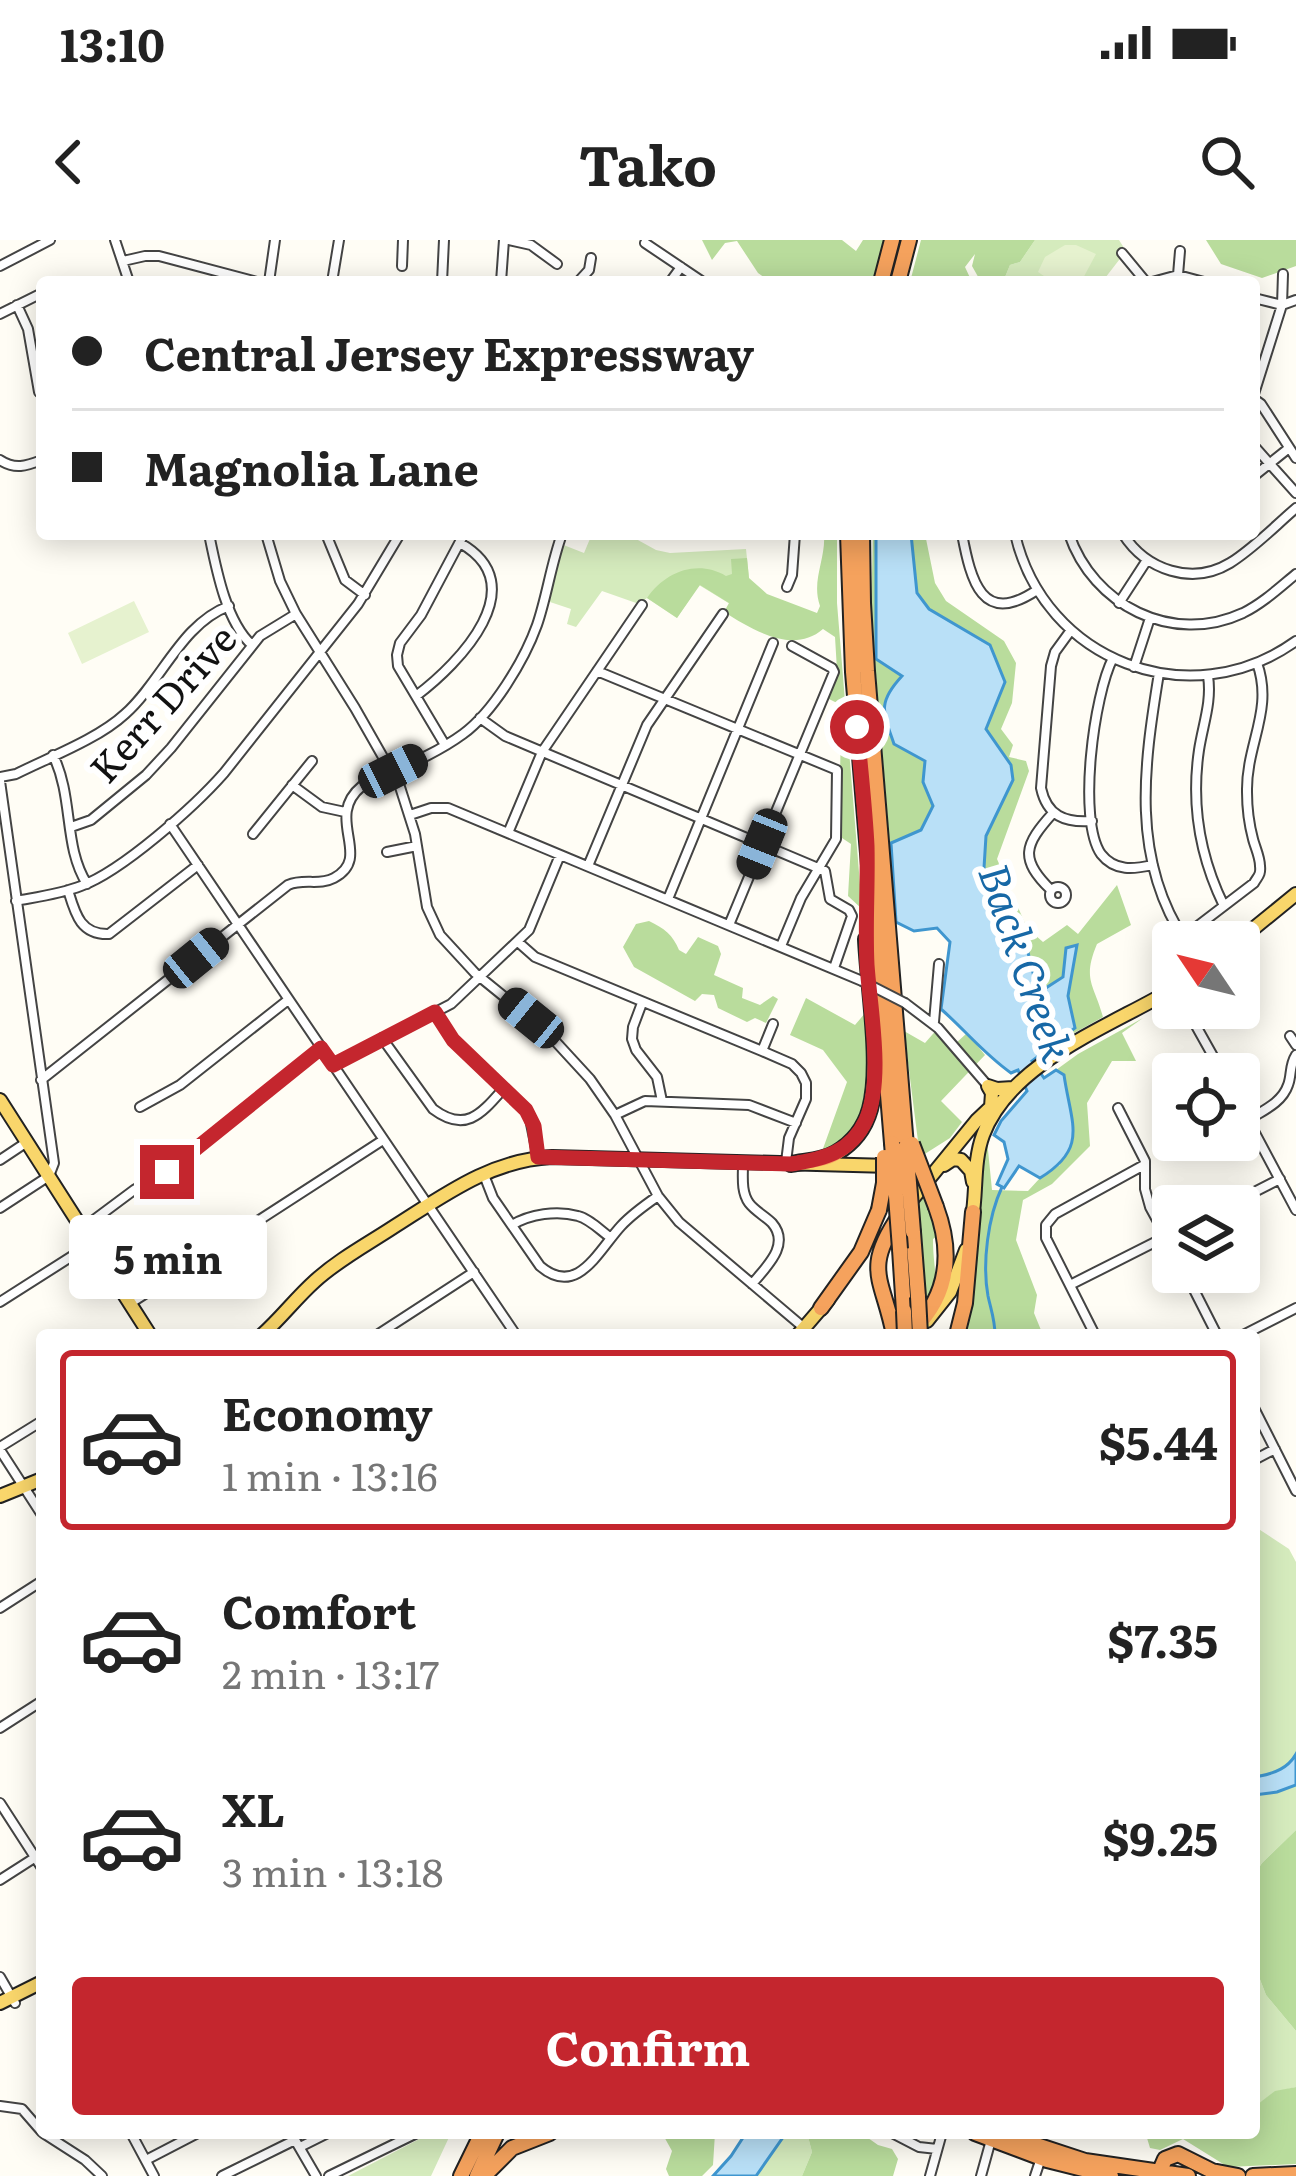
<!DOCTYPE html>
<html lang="en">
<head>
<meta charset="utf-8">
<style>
  body { margin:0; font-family:Literata,serif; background:#f6f6f6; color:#222; height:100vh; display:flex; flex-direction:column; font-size:45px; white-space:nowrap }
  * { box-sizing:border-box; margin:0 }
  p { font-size:39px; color:#767676 }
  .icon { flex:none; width:66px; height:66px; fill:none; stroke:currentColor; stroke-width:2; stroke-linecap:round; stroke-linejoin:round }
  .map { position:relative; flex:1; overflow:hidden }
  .details { position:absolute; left:36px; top:1089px; width:1224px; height:810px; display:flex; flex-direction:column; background:#fff; border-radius:12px; box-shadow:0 6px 30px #0003 }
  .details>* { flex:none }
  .hud { position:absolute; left:36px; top:36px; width:1224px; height:264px; border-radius:12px; box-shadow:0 6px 30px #0003; display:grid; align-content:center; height:264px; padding:0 36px; background:#fff }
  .needle { width:78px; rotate:305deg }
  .controls { position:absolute; left:1152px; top:681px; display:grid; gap:24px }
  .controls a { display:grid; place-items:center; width:108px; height:108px; border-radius:12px; background:#fff; box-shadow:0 6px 30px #0003; font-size:60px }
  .end { position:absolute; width:54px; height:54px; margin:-27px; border:15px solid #c4262e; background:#fff; box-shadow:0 0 0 6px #fff }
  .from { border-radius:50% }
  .bubble { position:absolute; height:84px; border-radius:12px; background:#fff; box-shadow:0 6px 30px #0003; font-size:39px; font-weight:700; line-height:84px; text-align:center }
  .car { position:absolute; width:36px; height:72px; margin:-36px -18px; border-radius:15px; box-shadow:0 0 9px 3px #0007; background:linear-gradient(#222 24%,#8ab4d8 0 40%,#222 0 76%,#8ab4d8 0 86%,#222 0) }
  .hud b { display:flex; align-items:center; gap:42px; height:114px; font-size:45px }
  .hud b+b { border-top:3px solid #e0e0e0 }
  .hud i { width:30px; height:30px; background:#222 }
  ul { padding:21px 0 0; list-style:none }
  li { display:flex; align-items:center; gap:36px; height:180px; margin:0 24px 18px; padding:0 12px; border:6px solid transparent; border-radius:12px }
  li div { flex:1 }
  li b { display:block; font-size:45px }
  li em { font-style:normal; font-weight:700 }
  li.active { border-color:#c4262e }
  li>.icon { width:108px; height:108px; stroke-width:1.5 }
  .button { display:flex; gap:24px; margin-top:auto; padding:24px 36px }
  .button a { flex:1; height:138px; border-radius:12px; background:#c4262e; color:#fff; font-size:48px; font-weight:700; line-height:138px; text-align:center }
  .status { display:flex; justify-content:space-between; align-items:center; height:84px; padding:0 60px; background:#fff; direction:ltr }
  .status svg { height:33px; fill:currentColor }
  header { display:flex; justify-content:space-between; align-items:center; height:156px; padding:0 36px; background:#fff; font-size:54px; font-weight:700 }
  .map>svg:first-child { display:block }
  .green { fill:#d5ebbd }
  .forest { fill:#b9dc9c }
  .pitch { fill:#e6f2cf }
  .water { fill:#b9e0f7; stroke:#3f96cf; stroke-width:3 }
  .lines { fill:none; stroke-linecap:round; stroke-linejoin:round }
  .stream { stroke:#3f96cf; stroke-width:3 }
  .minor-casing { stroke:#444; stroke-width:12 }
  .major-casing { stroke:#222; stroke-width:16 }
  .highway-casing { stroke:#222; stroke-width:18 }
  .minor { stroke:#fff; stroke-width:8 }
  .major { stroke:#f9d66b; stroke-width:12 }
  .highway { stroke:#f5a25d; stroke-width:14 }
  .minor-bridge-casing { stroke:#444; stroke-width:12; stroke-linecap:butt }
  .highway-bridge-casing { stroke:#222; stroke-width:18; stroke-linecap:butt }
  .minor-bridge { stroke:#fff; stroke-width:8 }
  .highway-bridge { stroke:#f5a25d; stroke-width:14 }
  .route { stroke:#c4262e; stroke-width:15 }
  .labels { text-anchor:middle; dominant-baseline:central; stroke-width:12; stroke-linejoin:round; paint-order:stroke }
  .street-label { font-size:39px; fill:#111; stroke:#fff }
  .water-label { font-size:42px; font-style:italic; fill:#1768a6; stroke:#fff }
</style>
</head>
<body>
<div class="status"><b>13:10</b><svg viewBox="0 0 49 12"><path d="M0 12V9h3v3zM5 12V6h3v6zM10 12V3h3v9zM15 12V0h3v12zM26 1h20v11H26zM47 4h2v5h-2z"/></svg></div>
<header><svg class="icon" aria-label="back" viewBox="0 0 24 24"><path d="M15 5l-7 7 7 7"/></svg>Tako<svg class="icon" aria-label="search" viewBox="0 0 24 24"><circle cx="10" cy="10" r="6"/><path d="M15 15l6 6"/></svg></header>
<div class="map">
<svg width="1296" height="1936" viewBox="0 0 1296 1936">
  <rect width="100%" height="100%" fill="#fffdf5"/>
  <path class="green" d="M1035,0h84l7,11 -24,31h-99l7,-17 10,-3z
    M592,294h35l29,16 14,3 76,-4 3,29 -19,26 -31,-19 -22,33 -30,-20 -8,6 -37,-13 -26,36 -9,-3 4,-15 -24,-8 14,-57 23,9z
    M1254,1286l35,23 7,13v192c-8,14 -21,19 -36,22l-6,-4z
    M1296,1545v45l-34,33 -8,11v-79l23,-3z
    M1254,1724l12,31 30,36v56l-21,5 -21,15z
    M431,1893h20l-20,43h-83z
    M786,1893h21l5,19 -10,24h-46z"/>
  <path class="forest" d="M702,0h140l14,11 7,-11h21l-12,42h-101l-13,-9 -21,-32 -12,2 -13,17z
    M921,0h114l-15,22 -10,3 -7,17h-22l-9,-16 3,-12 -10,13 7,15h-62z
    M1206,0h90v26l-34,12 -41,-14z
    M824,294h13v69l25,306 -14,-13 3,-52 -12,-8 2,-116 -4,-17 -10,-5 10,-28 -2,-33 -12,-8c-30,26 -70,1 -99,-17l5,-9 -29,-18 -23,33 -30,-20c18,-26 50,-39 79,-22l6,-2 -1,-15 16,-1 2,20 18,16 50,19 3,-7c-9,-25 6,-47 4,-72z
    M873,294h3l26,142 -7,68 30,17 -2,21 10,24 -12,24 -30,13 5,79 -25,-309z
    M911,294h14l10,49 11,18 58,40 12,22 -4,40 -11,26 12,16 -4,12 17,4 3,10 -32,88 30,69 16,14 24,-17 11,9 39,-49 14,40 -34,19c-15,36 -3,40 6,73l-36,20 -35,26 43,-35 -7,-32 9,-50 -11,3 -3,28 -25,17 -18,-74 -36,-52 2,-32 27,-56 -2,-16 -26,-35 19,-48 -14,-36 -61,-36 -12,-16z
    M649,681c15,7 24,14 30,29l7,4 12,-17 20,9 3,8 -7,21 29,13 -1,10 18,7 13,-9 5,3 -12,24 -11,-5 -8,4 -29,-14 -4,-13 -12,-1 -7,7 -61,-34 -11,-20 13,-23z
    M806,758l49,27 11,-13 10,78c-11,9 -10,12 -14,25 -7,19 -25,31 -42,42l27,-75 -24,-32 -33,-15z
    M1143,778l-21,15 14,28h-24l-25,42 3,43 -38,38 -29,16 -7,40 21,55 -3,18 9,22h-81l19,-171 6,-24 5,50 36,1 12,-13 20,-13 4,-90 -8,-5 22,-16z
    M939,787l16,17 12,-11 18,22 -44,46 21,21 -12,16 -30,19 -16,-126 21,12z
    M925,954l14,41 -6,4c0,36 9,39 -8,74l-12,-107z
    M1296,1590v201l-30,-36 -12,-31v-89l8,-12z
    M1296,1847v77l-68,3 -45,-28 -23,11 -10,-2 -3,-10 -14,-5h121v-26l21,-16z
    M662,1893h53l-2,32 -11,11h-33l-3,-7 6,-18z
    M807,1893h54l17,12 14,4 6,10 -5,17h-91l10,-24z"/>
  <path class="pitch" d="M1065,5h11l20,9 -15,28h-28l-15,-10 7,-15z
    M134,361l15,31 -67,32 -14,-31z"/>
  <path class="water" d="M876,294h35l6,59 12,16 61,36 15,37 -19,47 25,36 2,15 -27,56 -2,32 36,52 18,73 25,-16 3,-29 11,-3 -9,51 7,32 -43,33 12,17 12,-8 8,5c7,49 25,73 -24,103l-21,-12 -15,22 -7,-4 11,-25 -4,-17 -10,-7 7,-14 26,-30 -9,-21 -7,3c-27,-19 -45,-42 -70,-64l9,-67 -13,-14 -23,3 -18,-9 -5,-79 30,-13 12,-24 -10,-24 2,-21 -31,-17c-11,-32 -17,-41 8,-68l-26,-17z
    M1296,1514v31l-19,7 -23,3v-23l6,4c15,-3 28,-8 36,-22z
    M746,1893h40l-30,43h-43l18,-20z"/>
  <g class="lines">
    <path class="stream" d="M995,1095c0,-15 -4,-25 -7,-39 -6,-33 0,-79 14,-109"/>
    <g class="minor-casing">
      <path id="minor" d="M115,0l14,42
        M509,0l22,5 26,19
        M645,3l58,39
        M1122,13l24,29
        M123,21l22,-5h14l98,26
        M0,26l50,-26
        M402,26l1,-26
        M1178,35l2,-24
        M269,42l6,-42
        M332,42l7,-42
        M442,42l2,-42
        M501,42l3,-42
        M578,42l11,-12 2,-12
        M670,42l11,-15
        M1152,42l26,-7 26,7
        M1254,58l28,7 14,-5
        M17,65l11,24 11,63
        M0,74l42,-21
        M1254,154l28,-89 1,-31
        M1254,159l7,5 35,54
        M1254,206l42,47
        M0,220c15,10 26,6 42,0
        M1254,236l35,-28
        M209,294c7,34 17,88 43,111
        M266,294l14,47 16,33 59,94 45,79 15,47 12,73 13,28 35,38 69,56 46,50 25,36 43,81 21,26 124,105
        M326,294l19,46 20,15
        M962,294c9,47 20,93 75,56
        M1015,294c29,127 175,183 281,107
        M1069,294c24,71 103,112 174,79 20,-10 36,-25 53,-39
        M1123,294c23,36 69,52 107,29 24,-15 45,-37 66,-55
        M787,347l5,-12 3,-41
        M1119,363l28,-43
        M1071,390l-16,22 -4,14 -10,122c6,28 24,35 51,33
        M1113,418c-19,36 -36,162 -12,196 14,18 33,15 52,11
        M1134,427l16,-49
        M597,431l240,99 -1,69 -35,59 -20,48
        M1159,433c-15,92 -29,186 27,269
        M1208,436c4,26 -5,48 -9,74 -8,54 1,107 25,156
        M416,456c44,-33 119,-111 44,-153
        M480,478l25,18 320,135 5,28 19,11 3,6 -18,52
        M445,505l-47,-79 -1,-11 3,-12 21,-28 43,-81
        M53,515c21,43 10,91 34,129
        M0,537l16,-3c34,-17 82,-35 109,-60 37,-33 56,-90 104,-108
        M0,541l54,382 -5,13 -49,32
        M292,545l30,22 23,5
        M410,575l21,-7h17l414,173
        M170,584l346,511
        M71,587l20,-7 55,-45 25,-27 89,-112 36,-22
        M508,593l34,-81 100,-147
        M253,594l59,-73
        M387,612l30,-6
        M588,626l59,-141 76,-111
        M1050 655a8 8 0 1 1 16 0a8 8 0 1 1-16 0Z
        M68,650c7,23 12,45 41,44l89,-69
        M1051,650c-32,-31 -27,-45 2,-77
        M668,659l105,-256
        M16,661c21,-4 44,-7 65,-15 41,-15 113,-79 143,-113l134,-169 42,-70
        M729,685l105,-253 -2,-4 -40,-22
        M1182,698l72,-55c4,-7 7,-8 6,-17 0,-9 -5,-19 -7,-27 -4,-15 -6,-31 -6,-47 -1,-48 27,-82 10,-129
        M518,702l17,15 227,94 30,13 9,9 5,10v16l-17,39 -3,24
        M642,763l-9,24 -1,12 4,11 21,27 5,24
        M905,763l33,25 50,58
        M1186,768l37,66
        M435,772l18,28 76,74 9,44
        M934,782l5,-58
        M1290,796l6,9
        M382,798l51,71c33,25 49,4 71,-21
        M762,811l11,-27
        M333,825l118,-61 78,-74 31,-75
        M41,840l247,-195c16,-7 31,1 46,-7 40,-21 -11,-60 28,-92 33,-16 71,-30 101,-52 30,-22 61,-73 74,-109 10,-29 14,-61 25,-91
        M1239,863l57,107
        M140,867l40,-22 108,-85
        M1118,868l27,53v28l5,18 23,42
        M615,875l30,-14 104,4 47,18
        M1248,880c14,-9 34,-17 40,-35 4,-10 1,-19 8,-30
        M0,920l27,-18
        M743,924c0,13 -2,28 6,39 6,8 16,13 23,20 19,22 -6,44 -20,61
        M484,935l9,23 47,68c37,32 58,-15 81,-40 11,-12 24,-21 37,-30
        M1227,966l53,-27
        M512,985c18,-11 45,-15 66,-9 12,3 23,15 33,22
        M83,988l51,-38 33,-19 154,-123
        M1185,1032l32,63
        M1070,1045l103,-52
        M0,1062l91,-58
        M131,1063l252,-163
        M377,1095l97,-63
        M1095,1095l-49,-97v-13l9,-11 89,-49
        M1243,1095l53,-27
        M1254,1168l42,83
        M0,1207l42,-26
        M0,1210l42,65
        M1254,1220l21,-11
        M0,1368l42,-27
        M0,1488l42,-27
        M0,1563l42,65
        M0,1640l42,-27
        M0,1737l15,26
        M0,1866l22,3 20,23
        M43,1893l42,27 17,16
        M131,1893l23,43
        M291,1893l25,43
        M892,1893l27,14 18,2
        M300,1907l28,-14
        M146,1920l52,-27
        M222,1936l73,-36
        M329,1936l88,-43
        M930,1936l12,-43
        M981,1936l10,-36
        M1035,1936l6,-18"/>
    </g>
    <g class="major-casing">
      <path id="major" d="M1237,702l59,-48
        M0,860l150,235
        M991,867l1,-14 -4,-7 9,3 16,-1
        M944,925l9,-6 8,1 10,11 2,11
        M906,967l71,-87 17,-16
        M972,979c5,-28 1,-57 11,-84 27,-73 128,-109 190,-146
        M927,1081l23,-29 16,-42
        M262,1095c19,-17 34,-37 53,-54 23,-21 51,-36 77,-53 51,-32 98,-68 160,-71l338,9
        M798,1095l30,-35
        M0,1256l42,-17
        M0,1763l42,-21"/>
    </g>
    <g class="highway-casing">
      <path id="highway" d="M881,42l11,-42
        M898,42l11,-42
        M848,294l5,138 39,471
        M862,294l1,69 4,68 39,475
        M791,924c15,-3 32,-3 45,-11 17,-10 29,-26 34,-44 12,-44 -2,-123 -4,-170
        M913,992l5,65
        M900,1009l4,62
        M821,1068l40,-56 18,-42
        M913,1090c36,-35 40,-77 23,-123
        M894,1095c-11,-57 -32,-65 6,-120
        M957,1095l8,-32 8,-91
        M975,1893l72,27 64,16
        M1000,1893l85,28 103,15
        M1159,1933l6,-14 13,-5 34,17 26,5
        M461,1936l21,-43
        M477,1936l20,-43
        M484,1936l28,-28 38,-15
        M1253,1936l43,-2"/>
    </g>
    <use href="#minor" class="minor"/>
    <use href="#major" class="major"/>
    <use href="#highway" class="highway"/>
    <g class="minor-bridge-casing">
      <path id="minor-bridge" d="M862,741l43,22"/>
    </g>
    <g class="highway-bridge-casing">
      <path id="highway-bridge" d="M892,903l8,106
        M912,904l24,63
        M906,906l7,86
        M879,970l5,-27v-26
        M918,1057l2,38
        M904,1071l1,24"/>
    </g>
    <use href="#minor-bridge" class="minor-bridge"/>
    <use href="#highway-bridge" class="highway-bridge"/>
  </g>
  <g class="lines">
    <path class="route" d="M167,932l154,-124 12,17 102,-53 18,28 73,70 8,16 4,31 253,7c32,-5 60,-11 75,-44 18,-41 4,-111 1,-155 -2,-40 1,-79 0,-119 -2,-40 -7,-80 -10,-119"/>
  </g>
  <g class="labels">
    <g class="street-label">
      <text transform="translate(161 462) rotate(-48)">Kerr Drive</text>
    </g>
    <g class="water-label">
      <text transform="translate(1028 722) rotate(71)">Back Creek</text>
    </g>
  </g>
</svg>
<div class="controls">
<a><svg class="needle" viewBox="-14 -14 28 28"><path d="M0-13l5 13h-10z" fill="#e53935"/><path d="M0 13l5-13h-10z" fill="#767676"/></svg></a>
<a><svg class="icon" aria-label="locate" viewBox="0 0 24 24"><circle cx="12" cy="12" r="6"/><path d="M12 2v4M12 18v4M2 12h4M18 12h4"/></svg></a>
<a><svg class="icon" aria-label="layers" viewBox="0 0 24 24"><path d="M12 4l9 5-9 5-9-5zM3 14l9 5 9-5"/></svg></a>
</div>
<i class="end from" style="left:857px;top:487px"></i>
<i class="end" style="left:167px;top:932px"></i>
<div class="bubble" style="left:69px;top:975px;width:198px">5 min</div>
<i class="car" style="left:393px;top:531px;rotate:63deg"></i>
<i class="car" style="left:762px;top:604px;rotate:202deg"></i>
<i class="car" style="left:196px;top:718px;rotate:51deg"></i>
<i class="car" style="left:531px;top:778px;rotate:309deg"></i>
<div class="hud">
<b><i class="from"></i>Central Jersey Expressway</b>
<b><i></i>Magnolia Lane</b>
</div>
<section class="details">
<ul>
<li class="active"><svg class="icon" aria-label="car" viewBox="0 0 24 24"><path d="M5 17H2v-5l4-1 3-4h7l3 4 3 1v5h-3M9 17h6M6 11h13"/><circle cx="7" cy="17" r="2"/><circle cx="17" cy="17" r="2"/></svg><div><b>Economy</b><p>1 min · 13:16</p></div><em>$5.44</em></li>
<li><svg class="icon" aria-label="car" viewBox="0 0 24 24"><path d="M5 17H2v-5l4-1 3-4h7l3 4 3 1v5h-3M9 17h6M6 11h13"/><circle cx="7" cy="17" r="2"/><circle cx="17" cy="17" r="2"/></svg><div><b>Comfort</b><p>2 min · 13:17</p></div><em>$7.35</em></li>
<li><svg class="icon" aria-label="car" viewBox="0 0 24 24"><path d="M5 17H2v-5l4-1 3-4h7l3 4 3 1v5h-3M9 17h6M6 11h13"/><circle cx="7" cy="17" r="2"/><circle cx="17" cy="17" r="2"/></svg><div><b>XL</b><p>3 min · 13:18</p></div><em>$9.25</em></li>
</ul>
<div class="button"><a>Confirm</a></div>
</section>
</div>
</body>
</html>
